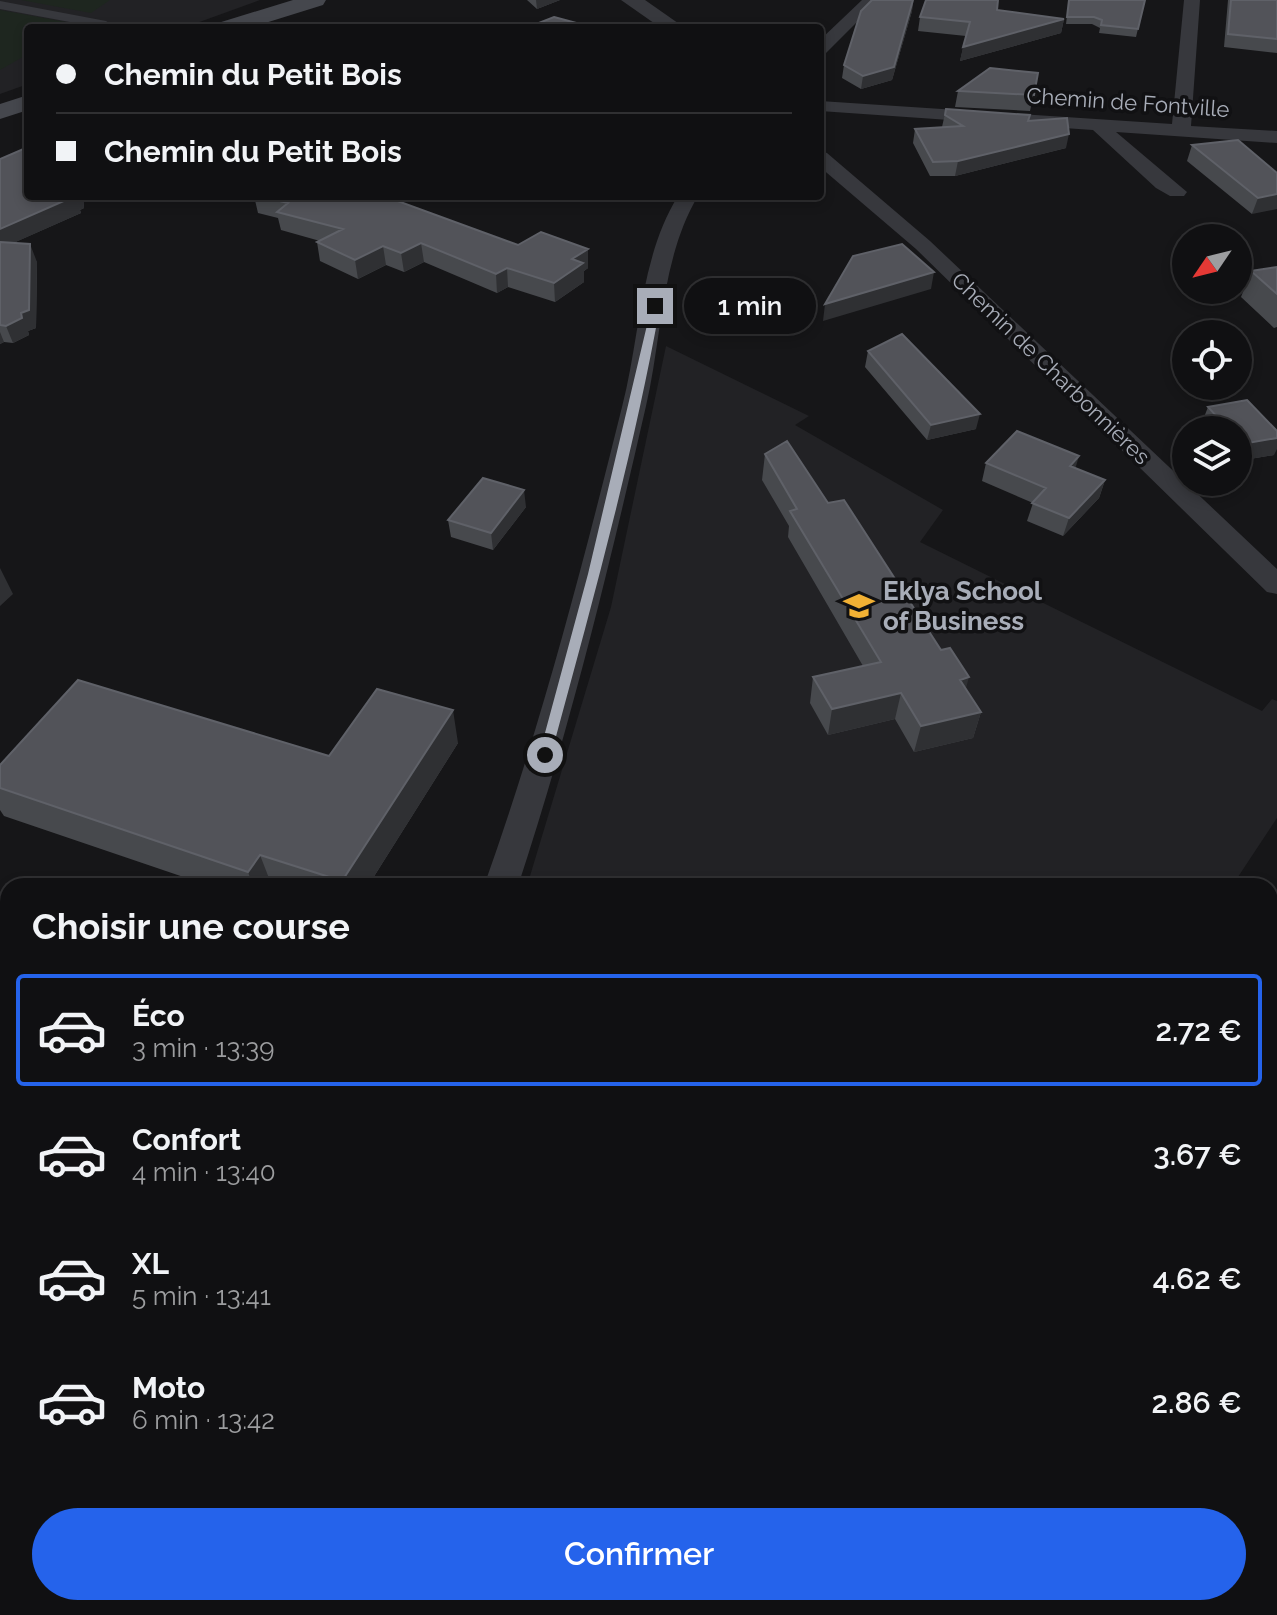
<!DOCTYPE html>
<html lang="fr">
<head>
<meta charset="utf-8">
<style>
  body { margin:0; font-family:Raleway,sans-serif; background:#1e1e20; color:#f1f3f6; height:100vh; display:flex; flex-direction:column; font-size:30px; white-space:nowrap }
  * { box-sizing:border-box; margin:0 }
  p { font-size:26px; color:#9c9d9f }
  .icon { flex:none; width:44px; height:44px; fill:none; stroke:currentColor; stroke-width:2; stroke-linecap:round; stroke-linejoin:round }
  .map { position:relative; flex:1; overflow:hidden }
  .side { position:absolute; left:0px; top:878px; width:1278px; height:738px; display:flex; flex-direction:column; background:#101012; border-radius:24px 24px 0 0; box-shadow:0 4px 12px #0003,0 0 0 2px #303032 }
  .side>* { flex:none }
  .top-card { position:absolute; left:24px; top:24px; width:800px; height:176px; border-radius:8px; box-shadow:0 4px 12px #0003,0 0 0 2px #303032; display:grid; align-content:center; height:176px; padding:0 32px; background:#101012 }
  .needle { width:52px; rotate:235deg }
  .buttons { position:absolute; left:1172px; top:224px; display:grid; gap:16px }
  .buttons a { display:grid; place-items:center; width:80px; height:80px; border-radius:50%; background:#101012; box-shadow:0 4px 12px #0003,0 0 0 2px #303032; font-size:40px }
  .end { position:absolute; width:36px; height:36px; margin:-18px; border:10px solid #a8adb8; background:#111; box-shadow:0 0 0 4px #111 }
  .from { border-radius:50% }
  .bubble { position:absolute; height:56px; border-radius:28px; background:#101012; box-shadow:0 4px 12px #0003,0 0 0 2px #303032; font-size:26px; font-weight:600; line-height:56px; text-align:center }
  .top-card b { display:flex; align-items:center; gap:28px; height:76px; font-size:30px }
  .top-card b+b { border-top:2px solid #303032 }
  .top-card i { width:20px; height:20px; background:#f1f3f6 }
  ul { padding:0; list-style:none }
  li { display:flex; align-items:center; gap:24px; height:112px; margin:0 16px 12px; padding:0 16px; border:4px solid transparent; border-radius:8px }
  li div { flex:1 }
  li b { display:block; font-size:30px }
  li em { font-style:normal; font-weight:600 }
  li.active { border-color:#2563eb }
  li>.icon { width:72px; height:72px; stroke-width:1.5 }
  h2 { padding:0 32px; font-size:36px; line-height:96px }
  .primary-button { display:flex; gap:16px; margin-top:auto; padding:16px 32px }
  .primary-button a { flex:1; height:92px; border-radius:48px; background:#2563eb; color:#fff; font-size:32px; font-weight:600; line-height:92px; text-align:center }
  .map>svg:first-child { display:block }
  .built { fill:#222225 }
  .green { fill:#1e261f }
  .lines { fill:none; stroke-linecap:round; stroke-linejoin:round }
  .pedestrian { fill:#37383d; fill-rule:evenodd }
  .minor { fill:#37383d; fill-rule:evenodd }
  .tertiary { fill:#37383d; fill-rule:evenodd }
  .secondary { fill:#45474d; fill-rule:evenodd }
  .wall { fill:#47494d }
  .shaded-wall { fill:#2f3033 }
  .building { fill:#525359; stroke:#5f6168; stroke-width:2 }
  .route { fill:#a8adb8 }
  .labels { text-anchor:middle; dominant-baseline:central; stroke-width:7; stroke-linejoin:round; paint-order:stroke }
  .far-street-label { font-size:22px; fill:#a8adb8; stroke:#111113 }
  .poi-label { font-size:26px; font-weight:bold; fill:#a8adb8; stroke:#111113; text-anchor:start }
</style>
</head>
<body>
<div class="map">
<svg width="1277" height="1615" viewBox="0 0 1277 1615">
  <rect width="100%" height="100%" fill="#161618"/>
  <path class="built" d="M0,0h260l-77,28h-155v56l-28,10z
    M666,346l143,70 -14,9 148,85 -23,32 342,169 10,-12 5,2v117l-45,68h-705l84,-279z"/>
  <path class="green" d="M21,0h89l-19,13z
    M0,10l71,13 3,4 -46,1v26l-28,16z"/>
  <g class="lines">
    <path class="pedestrian" d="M0,1l106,20 6,4 -10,3 -102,-19z"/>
    <path class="minor" d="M862,0h17l-53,53 -6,1v-14z
      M1184,0h16l-9,126 86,5v12l-161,-11 71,60 -3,4h-14l-14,-8 -63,-58 -273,-19v-10l352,23z
      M820,151l7,2 103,88 347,328v25l-10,-2 -351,-343 -96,-82z
      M678,196h20c-37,62 -36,142 -52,210 -37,162 -76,322 -128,480h-34c56,-157 98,-318 138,-479 18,-69 18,-150 56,-211z
      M28,1608h50l-3,7h-50z"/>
    <path class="tertiary" d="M621,0h24l40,28h-24z"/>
    <path class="secondary" d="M293,0h33l-3,5 -74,23h-34l3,-5z
      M28,95v15l-28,9v-15z"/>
  </g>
  <path class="wall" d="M527,0h33l-23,9z
    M913,0l-1,11 -20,69 -31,9 -19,-11 2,-13z
    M1069,0h76l-9,37 -37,-4 1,-5 -8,-4h-26z
    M1228,0h49v53l-53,-6z
    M997,10l67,9 -3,14 -101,28 6,-25 -48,-5 2,-14z
    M1038,73l-8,38 -75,-4 3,-16z
    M946,109l82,12 38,27 -111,28h-25l-17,-33 2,-14 27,-2z
    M1192,145l85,28 -25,41 -65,-53z
    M0,159l83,37 1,12 -4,2 1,3 -68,30 24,19 -1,66 -8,3 1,4 -16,8 -9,-1 -4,2z
    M254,196h130l134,49 70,23 -4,3v11l-29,20 -47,-15 -11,6 -73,-31 -20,10 -18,-7 -28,14 -38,-18 -3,-19 3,-1 -39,-11 -3,-12 -20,-5z
    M1277,267v60l-3,1 -33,-31 10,-26z
    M868,351l108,78 -49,11 -62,-73z
    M1208,407l66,48 -36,6v-31h-33l-4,-5z
    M765,454l63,49 138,186 15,23 -8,26 -59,14 -19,-33 -67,16 -18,-32 3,-26 50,-11 -75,-129 1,-11 -27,-46z
    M986,463l89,5 30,12 -6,18 -36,38 -36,-15 6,-18 -51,-22z
    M526,507l-33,43 -42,-13 -3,-17z
    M458,743l-90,143h-158l-206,-70 -4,-6v-45l329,-9z
    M990,1608h106l-4,7h-106z"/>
  <path class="shaded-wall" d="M536,0h24l-23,9z
    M913,0l-1,11 -20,69 -31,9 2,-13z
    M1064,19l-3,14 -101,28 3,-14z
    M1069,134l-3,14 -111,28 3,-15z
    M1277,194v15l-25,5 6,-16z
    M75,196h8l1,12 -4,2z
    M75,196l6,17 -81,36v-20z
    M421,243l3,19 -20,10 -3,-19z
    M30,244l7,18 -1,66 -8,3 1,4 -16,8 -7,-17 15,-13z
    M383,246l3,19 -28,14 -3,-19z
    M588,249v19l-4,3v11l-29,20 -1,-19 18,-24z
    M507,268l1,19 -11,6 -1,-19z
    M934,272l-3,17 -108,32 2,-17z
    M0,332l4,10 -4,2z
    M980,414l-4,15 -49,11 4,-15z
    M1277,438v11l-3,6 -36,6v-7l4,-10z
    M1079,456l-5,17 -4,-7z
    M1105,480l-6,18 -36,38 6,-18z
    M524,490l2,17 -33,43 -2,-17z
    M0,568l13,26 -13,12z
    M969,677l-7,26 -2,-23z
    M901,693l-6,26 -67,16 4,-26z
    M453,710l5,33 -90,143h-24l-2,-5z
    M981,712l-8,26 -59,14 7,-26z
    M260,855l12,31h-19l-5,-14z
    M603,1608h7l-5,7h-7z
    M430,1609l5,6h-9z"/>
  <path class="building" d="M872,0h41l-19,67 -31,9 -19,-11 17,-54z
    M926,0h72l-1,10 67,9 -101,28 7,-25 -50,-5z
    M1069,0h76l-7,29 -37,-4 1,-5 -8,-3h-27z
    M1231,0h46v39l-49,-5z
    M554,17l41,11h-69z
    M990,68l48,5 -4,22 -76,-4z
    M946,109l84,6 -2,6 39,-3 2,16 -111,27 -25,1 -18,-33 48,-3 -18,-11z
    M1238,140l39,33v21l-19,4 -66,-53z
    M28,147v49h47l-75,33v-70z
    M259,196h125l134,49 23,-13 47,17 -16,10 11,4 -29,20 -47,-15 -11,6 -75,-31 -20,10 -18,-7 -28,14 -38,-18 26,-13 -66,-17 11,-9z
    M0,242l30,2 -1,66 -8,3 1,5 -16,8 -6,-1z
    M902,244l32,28 -109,32 28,-48z
    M1277,267v27l-26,-23z
    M902,334l78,80 -49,11 -63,-74z
    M1247,400l30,31v7l-35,6 -4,-4v-10h-9l-21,-23z
    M1017,431l62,25 -9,10 35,14 -36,38 -37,-15 14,-15 -60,-25z
    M787,441l41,62 16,-3 97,150 9,-2 19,29 -9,3 21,32 -60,14 -20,-33 -69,16 -19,-32 68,-15 -91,-151 7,-2 -32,-55z
    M483,478l41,12 -33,43 -43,-13z
    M78,680l251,76 48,-67 76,21 -111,171 -82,-26 -12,17 -248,-84v-23z
    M389,1608h214l-5,7h-162l-6,-6 -4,6h-27z
    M998,1608h98l-4,7h-94l-3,-3z"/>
  <path class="route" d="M652,304l8,2c-27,151 -69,301 -109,449l-6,5 -6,-5 49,-181z"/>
  <defs>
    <g id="university-bare" transform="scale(2.4)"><path d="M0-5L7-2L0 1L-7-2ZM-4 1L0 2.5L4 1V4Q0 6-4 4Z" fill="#f2b134" stroke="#111113" stroke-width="2.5" paint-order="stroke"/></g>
  </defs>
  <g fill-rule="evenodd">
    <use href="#university-bare" x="859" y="606"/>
  </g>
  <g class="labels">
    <g class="far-street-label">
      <text transform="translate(1128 102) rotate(4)">Chemin de Fontville</text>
      <text transform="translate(1051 368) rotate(44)">Chemin de Charbonnières</text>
    </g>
    <g class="poi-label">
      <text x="883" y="591">Eklya School<tspan x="883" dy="30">of Business</tspan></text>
    </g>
  </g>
</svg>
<div class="buttons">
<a><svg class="needle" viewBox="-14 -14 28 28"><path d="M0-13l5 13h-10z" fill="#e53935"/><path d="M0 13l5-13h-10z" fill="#9c9d9f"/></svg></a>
<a><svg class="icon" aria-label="locate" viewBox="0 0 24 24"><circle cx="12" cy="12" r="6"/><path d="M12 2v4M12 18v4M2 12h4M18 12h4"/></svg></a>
<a><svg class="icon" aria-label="layers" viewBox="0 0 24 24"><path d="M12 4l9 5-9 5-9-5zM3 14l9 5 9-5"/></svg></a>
</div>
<i class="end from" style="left:545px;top:755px"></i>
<i class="end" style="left:655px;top:306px"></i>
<div class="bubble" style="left:684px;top:278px;width:132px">1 min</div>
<div class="top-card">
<b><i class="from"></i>Chemin du Petit Bois</b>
<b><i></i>Chemin du Petit Bois</b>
</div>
<section class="side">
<h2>Choisir une course</h2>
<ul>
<li class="active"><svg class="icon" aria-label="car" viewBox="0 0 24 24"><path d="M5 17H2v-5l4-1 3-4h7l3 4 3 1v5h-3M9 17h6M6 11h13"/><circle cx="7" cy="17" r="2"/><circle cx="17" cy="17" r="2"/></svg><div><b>Éco</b><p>3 min · 13:39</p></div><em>2.72 €</em></li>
<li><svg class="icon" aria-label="car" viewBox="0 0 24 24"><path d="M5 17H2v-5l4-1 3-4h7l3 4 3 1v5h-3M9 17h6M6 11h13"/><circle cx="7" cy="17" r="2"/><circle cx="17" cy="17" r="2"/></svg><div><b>Confort</b><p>4 min · 13:40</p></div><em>3.67 €</em></li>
<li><svg class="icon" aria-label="car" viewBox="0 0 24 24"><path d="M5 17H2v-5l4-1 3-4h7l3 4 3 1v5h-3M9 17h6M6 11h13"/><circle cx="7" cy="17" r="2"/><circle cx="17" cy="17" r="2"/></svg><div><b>XL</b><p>5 min · 13:41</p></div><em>4.62 €</em></li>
<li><svg class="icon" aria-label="car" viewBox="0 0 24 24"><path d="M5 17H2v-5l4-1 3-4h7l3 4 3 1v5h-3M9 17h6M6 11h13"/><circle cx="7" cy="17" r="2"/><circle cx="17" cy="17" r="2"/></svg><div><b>Moto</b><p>6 min · 13:42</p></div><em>2.86 €</em></li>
</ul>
<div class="primary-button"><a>Confirmer</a></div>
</section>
</div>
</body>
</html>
